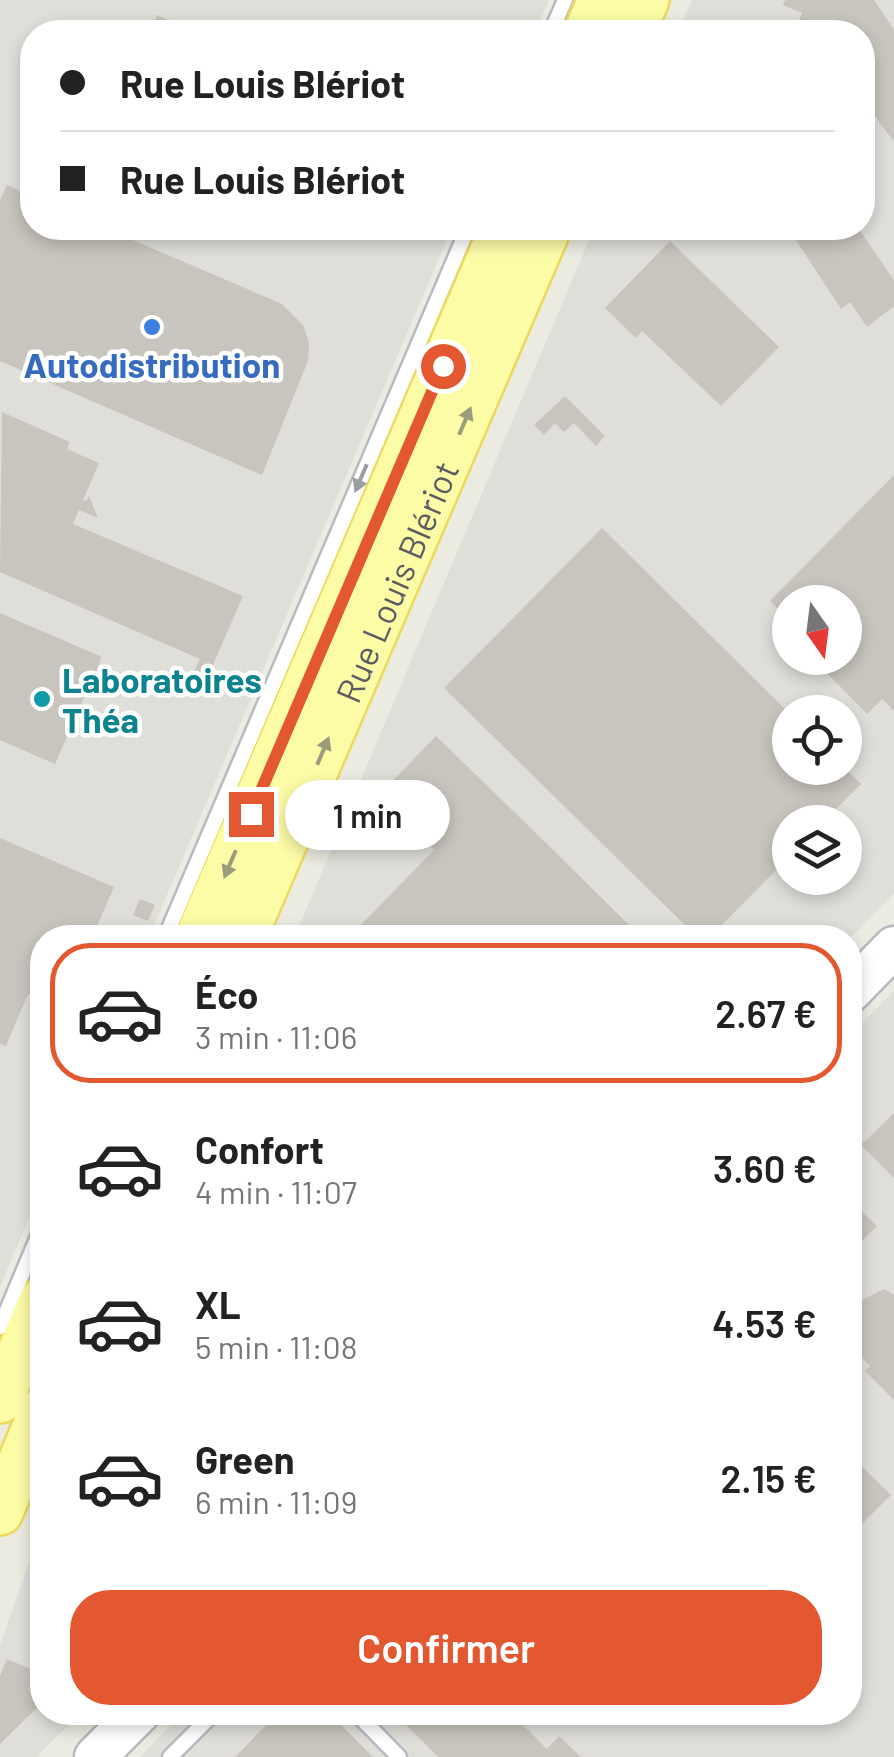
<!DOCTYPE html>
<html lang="fr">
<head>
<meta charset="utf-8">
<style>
  body { margin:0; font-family:Barlow,sans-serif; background:#f2f2f2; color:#222; height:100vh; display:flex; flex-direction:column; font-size:38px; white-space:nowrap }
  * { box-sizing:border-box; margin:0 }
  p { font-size:32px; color:#767676 }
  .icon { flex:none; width:55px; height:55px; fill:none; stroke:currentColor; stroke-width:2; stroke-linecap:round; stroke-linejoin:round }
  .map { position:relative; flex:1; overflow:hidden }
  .details { position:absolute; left:30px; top:925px; width:832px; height:800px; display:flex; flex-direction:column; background:#fff; border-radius:40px; box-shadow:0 5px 15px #0003 }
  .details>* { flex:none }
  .hud { position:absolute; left:20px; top:20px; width:855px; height:220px; border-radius:40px; box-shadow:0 5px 15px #0003; display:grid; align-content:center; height:220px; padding:0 40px; background:#fff }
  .needle { width:65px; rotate:166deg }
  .controls { position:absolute; left:772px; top:585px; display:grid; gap:20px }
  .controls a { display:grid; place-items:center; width:90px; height:90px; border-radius:50%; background:#fff; box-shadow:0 5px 15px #0003; font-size:50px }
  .end { position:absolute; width:45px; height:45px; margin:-22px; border:12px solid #e35830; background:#fff; box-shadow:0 0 0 5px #fff }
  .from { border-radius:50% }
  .bubble { position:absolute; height:70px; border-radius:35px; background:#fff; box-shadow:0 5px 15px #0003; font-size:32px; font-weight:600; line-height:70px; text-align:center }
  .hud b { display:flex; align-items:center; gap:35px; height:95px; font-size:38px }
  .hud b+b { border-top:2px solid #e0e0e0 }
  .hud i { width:25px; height:25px; background:#222 }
  ul { padding:18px 0 0; list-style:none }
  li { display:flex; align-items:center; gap:30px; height:140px; margin:0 20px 15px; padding:0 20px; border:5px solid transparent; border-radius:40px }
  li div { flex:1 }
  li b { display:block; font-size:38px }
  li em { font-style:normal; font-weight:600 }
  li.selected { border-color:#e35830 }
  li>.icon { width:90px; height:90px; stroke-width:1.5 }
  .primary-button { display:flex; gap:20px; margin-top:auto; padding:20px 40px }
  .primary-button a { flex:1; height:115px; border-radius:40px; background:#e35830; color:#fff; font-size:40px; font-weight:600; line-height:115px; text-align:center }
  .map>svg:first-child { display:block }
  .industrial { fill:#e0ded9; fill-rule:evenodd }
  .building { fill:#c8c5be }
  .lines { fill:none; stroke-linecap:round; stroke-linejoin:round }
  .lane-casing { stroke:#b9bac0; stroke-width:19 }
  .secondary-casing { stroke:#b7b9bf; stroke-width:45 }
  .primary-casing { stroke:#edd959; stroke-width:50 }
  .lane { stroke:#fff; stroke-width:14 }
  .secondary { stroke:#fff; stroke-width:40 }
  .primary { stroke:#fcfba6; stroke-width:45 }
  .oneway { fill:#9b9c7d }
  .oneway2 { fill:#9c9da1 }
  .route { stroke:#e35830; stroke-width:12 }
  .shop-dot { fill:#3f7fe0; stroke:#fff; stroke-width:4 }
  .culture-dot { fill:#0f9aa8; stroke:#fff; stroke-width:4 }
  .labels { text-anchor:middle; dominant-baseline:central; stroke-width:9; stroke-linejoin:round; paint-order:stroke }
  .shop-label { font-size:35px; font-weight:bold; fill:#366cbe; stroke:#fff }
  .street-label { font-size:35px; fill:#5a5c62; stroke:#fff }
  .culture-label { font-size:35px; font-weight:bold; fill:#0d838f; stroke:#fff; text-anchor:start }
</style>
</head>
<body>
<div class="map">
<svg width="894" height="1757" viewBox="0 0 894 1757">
  <rect width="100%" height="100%" fill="#ecebe1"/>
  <path class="industrial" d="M0,0h549l-14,32h-503v196h420l-303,709 -107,1v249l-42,100z
    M692,0h202v894l-44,44h-556l300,-710h268v-196h-184zM790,602h55v56h-55zM790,712h55v56h-55zM790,822h55v56h-55z
    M894,990v767h-754l43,-44 667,-1v-676z
    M42,1526v186l39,1 -45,44h-36v-112z"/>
  <path class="building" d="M785,0h89l20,30v112l-32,-44v-66h-48l-17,-6 5,-13 -19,-8z
    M157,15l41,17h-48z
    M7,185l25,11v32h73l177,76 21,21 6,18 -1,18 -46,114 -262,-114v-161z
    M788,228h70l36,52v26l-27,21 -17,-25 -9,7z
    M670,241l109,106 -58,59 -79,-75 -6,7 -31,-30z
    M565,396l40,40 -9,10 -22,-23 -10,9 -9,-9 -11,12 -10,-10z
    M2,412l68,30 -3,7 32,14 -16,37 3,1 3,-5 9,22 -19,-8 -6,14 170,72 -38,87 -14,-6 9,-18 -200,-87z
    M894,475v236l-12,-12 -15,15 -53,-54 2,-2h29v-56h-55v19l-20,-20z
    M602,528l188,186v54h54l17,16 -38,38h-33v34l-81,82h-11l-254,-250z
    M0,613l102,44 -47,107 -55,-24z
    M436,736l107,104 99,98h-294l86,-88 -55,-55z
    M0,838l114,49 -22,51h-50v62l-14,-6 -22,52 -6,-2z
    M140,899l15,6 -7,16 -15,-6z
    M894,1113v65l-33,-33z
    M850,1200l27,26 -27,27z
    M884,1289l10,6v105l-29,-29 5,-5 -20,-21v-31l12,-14z
    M850,1455l41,40 -41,41z
    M7,1659l35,15v29l-42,41v-68z
    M279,1712h49l45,45h-138z
    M393,1712h117l37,37 12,-13 22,21h-143z"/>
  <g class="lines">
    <g class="lane-casing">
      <path id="lane" d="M551,32l14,-32
        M165,938l303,-710
        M0,1327l42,-100
        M355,1712l44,45
        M170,1757l45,-45"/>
    </g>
    <g class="secondary-casing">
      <path id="secondary" d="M850,992l44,-45
        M95,1757l45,-45"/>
    </g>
    <g class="primary-casing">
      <g id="primary">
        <path d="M587,32l14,-32"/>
        <path d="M631,32l15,-32"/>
        <path d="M198,938l305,-710"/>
        <path id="s1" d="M243,938l305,-710"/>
        <path d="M0,1400l42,-99"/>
        <path d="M0,1512l42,-101"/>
      </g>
    </g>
    <use href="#lane" class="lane"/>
    <use href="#secondary" class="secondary"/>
    <use href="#primary" class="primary"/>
  </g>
  <defs><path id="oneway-solid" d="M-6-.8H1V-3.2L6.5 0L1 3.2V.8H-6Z" transform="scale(2.5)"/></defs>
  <g class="oneway">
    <use href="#oneway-solid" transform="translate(465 421) rotate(-67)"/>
    <use href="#oneway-solid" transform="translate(323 751) rotate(-67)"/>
    <use href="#oneway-solid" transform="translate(230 864) rotate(113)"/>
  </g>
  <use class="oneway2" href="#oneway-solid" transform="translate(361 478) rotate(113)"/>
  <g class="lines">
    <path class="route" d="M251,814l192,-448"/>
  </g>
  <circle class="shop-dot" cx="152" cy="327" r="10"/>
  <circle class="culture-dot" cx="42" cy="699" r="10"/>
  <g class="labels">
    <g class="shop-label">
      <text x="152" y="364">Autodistribution</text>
    </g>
    <g class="street-label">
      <text stroke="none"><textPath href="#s1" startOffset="388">Rue Louis Blériot</textPath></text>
    </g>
    <g class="culture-label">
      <text x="62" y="679">Laboratoires<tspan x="62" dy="40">Théa</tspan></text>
    </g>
  </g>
</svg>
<div class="controls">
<a><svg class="needle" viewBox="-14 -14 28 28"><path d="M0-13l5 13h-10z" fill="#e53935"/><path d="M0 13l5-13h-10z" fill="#767676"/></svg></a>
<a><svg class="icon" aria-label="locate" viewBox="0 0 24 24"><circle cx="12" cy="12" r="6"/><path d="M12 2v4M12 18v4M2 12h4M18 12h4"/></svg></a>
<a><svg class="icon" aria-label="layers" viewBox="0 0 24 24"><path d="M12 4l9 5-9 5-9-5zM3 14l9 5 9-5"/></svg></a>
</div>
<i class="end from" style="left:443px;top:366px"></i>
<i class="end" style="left:251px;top:814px"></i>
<div class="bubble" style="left:285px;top:780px;width:165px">1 min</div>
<div class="hud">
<b><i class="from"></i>Rue Louis Blériot</b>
<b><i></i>Rue Louis Blériot</b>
</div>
<section class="details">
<ul>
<li class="selected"><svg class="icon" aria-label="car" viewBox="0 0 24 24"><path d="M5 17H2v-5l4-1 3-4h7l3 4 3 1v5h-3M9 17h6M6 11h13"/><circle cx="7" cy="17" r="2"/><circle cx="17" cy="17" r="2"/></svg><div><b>Éco</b><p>3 min · 11:06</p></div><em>2.67 €</em></li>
<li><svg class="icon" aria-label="car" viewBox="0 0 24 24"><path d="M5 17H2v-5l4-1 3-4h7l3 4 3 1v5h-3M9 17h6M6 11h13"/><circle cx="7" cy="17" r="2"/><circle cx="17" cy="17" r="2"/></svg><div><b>Confort</b><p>4 min · 11:07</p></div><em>3.60 €</em></li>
<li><svg class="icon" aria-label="car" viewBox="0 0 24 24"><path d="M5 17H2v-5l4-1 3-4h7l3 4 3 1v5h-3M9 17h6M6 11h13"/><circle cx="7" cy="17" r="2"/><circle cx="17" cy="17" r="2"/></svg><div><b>XL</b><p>5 min · 11:08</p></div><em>4.53 €</em></li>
<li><svg class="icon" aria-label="car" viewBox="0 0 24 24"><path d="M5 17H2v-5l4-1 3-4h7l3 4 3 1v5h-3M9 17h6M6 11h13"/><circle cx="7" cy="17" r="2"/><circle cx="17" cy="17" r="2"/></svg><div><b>Green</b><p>6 min · 11:09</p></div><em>2.15 €</em></li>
</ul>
<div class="primary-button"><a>Confirmer</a></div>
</section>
</div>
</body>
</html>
